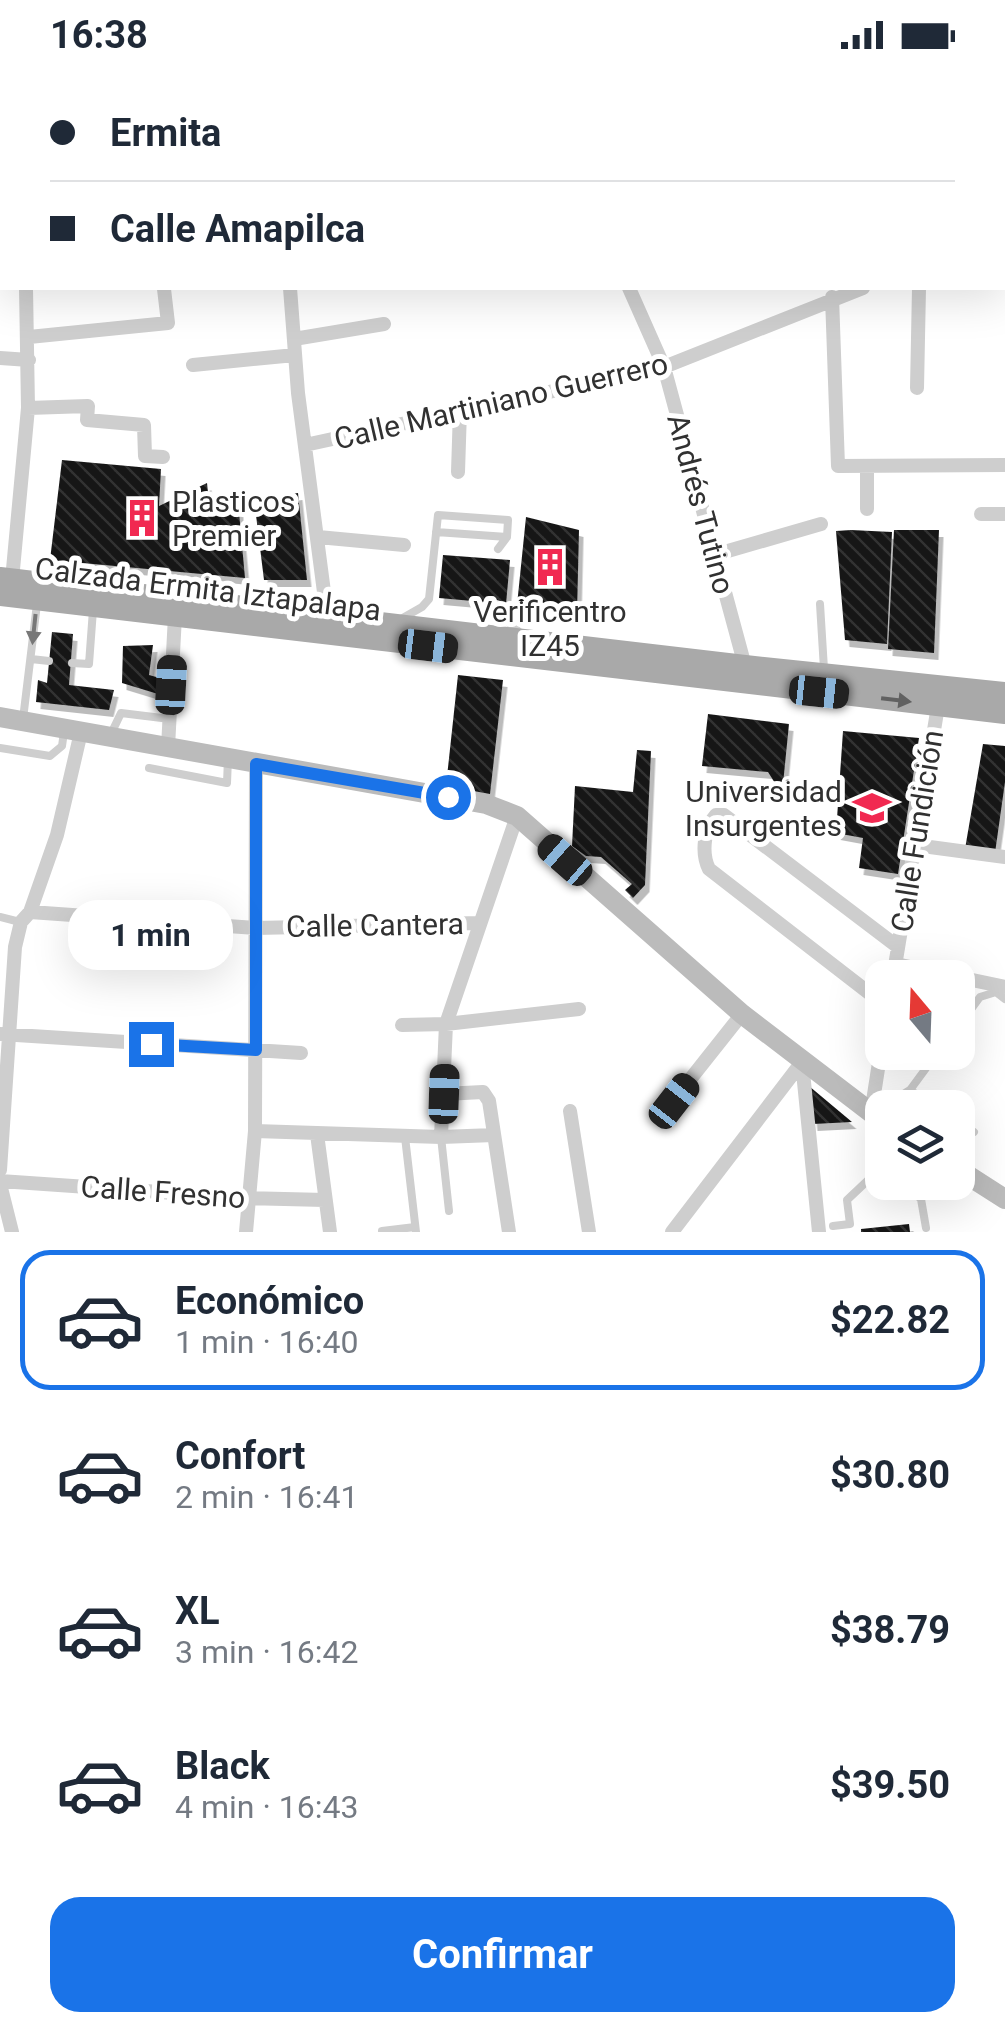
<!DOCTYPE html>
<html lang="es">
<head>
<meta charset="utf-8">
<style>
  body { margin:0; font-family:Roboto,sans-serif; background:#f2f2f3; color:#1f2937; height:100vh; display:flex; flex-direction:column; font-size:38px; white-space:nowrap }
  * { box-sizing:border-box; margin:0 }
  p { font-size:32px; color:#747a83 }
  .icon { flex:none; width:55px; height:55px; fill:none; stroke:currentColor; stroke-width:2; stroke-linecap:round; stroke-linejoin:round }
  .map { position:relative; height:1162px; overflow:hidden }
  .side { display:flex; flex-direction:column; background:#fff; flex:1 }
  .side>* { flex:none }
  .banner { position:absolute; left:0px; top:0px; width:1005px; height:220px; box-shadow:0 10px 40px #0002; display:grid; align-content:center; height:220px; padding:0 50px; background:#fff }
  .needle { width:65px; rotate:341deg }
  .controls { position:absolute; left:865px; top:890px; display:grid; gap:20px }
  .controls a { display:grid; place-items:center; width:110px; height:110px; border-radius:20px; background:#fff; box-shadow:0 10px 40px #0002; font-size:50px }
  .end { position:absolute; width:45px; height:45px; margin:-22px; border:12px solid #1a73e8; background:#fff; box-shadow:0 0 0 5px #fff }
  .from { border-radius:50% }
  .bubble { position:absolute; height:70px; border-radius:30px; background:#fff; box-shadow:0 10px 40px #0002; font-size:32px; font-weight:700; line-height:70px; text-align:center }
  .car { position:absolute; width:30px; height:60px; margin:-30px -15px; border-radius:12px; box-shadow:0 0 8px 2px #0007; background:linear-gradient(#222 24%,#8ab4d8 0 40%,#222 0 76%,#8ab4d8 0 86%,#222 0) }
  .banner b { display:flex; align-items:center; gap:35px; height:95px; font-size:38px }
  .banner b+b { border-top:2px solid #e0e1e3 }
  .banner i { width:25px; height:25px; background:#1f2937 }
  ul { padding:18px 0 0; list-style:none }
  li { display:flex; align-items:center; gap:30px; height:140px; margin:0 20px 15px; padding:0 30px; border:5px solid transparent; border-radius:30px }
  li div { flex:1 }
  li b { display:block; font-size:38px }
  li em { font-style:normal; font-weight:700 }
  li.on { border-color:#1a73e8 }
  li>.icon { width:90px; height:90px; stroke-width:1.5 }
  .button { display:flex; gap:20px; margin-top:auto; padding:20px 50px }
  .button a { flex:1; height:115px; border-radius:30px; background:#1a73e8; color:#fff; font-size:40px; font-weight:700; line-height:115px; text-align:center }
  .status { display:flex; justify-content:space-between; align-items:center; height:70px; padding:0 50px; background:#fff; direction:ltr }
  .status svg { height:28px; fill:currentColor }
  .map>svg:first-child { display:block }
  .building { fill:url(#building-back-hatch); filter:url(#shadow) }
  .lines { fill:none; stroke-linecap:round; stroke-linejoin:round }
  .lane { stroke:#cecece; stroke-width:8 }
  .street { stroke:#cecece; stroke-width:14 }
  .secondary { stroke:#bbb; stroke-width:20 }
  .primary { stroke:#a9a9a9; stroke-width:22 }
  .oneway { fill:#787878 }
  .oneway2 { fill:#616161 }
  .route { stroke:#1a73e8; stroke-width:12 }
  .labels { text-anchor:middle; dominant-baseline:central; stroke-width:10; stroke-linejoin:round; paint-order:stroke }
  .street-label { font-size:30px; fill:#313131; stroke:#fff }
  .poi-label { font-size:30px; fill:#313131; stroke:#fff; text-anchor:start }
</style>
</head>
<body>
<div class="status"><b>16:38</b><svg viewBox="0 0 49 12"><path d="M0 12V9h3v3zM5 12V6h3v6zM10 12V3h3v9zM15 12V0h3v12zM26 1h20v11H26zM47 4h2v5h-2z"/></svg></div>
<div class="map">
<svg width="1005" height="1162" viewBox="0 0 1005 1162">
  <defs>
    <pattern id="building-back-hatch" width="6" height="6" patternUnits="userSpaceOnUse" patternTransform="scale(2.5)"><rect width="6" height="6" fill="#181818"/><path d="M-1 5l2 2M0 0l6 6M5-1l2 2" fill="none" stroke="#313131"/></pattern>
    <filter id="shadow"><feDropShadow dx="4.5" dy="7" stdDeviation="0" flood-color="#0004"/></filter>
  </defs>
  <rect width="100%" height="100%" fill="#fff"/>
  <path class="building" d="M62,390l99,9 -2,37 48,-23 2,19 29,-1 7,77 -195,-18z
    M298,423l9,87h-43l-10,-81z
    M526,447l53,13 -2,83 -60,-8z
    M851,460l41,2 -5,112 -42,-4 -9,-109z
    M894,460h45l-5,123 -46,-4z
    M443,485l67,5 -4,44 -67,-6z
    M52,562l21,2 -4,51 45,5 -5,20 -73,-8 2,-22 9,3z
    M153,575l-4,30 11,3 -2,16 -36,-11 1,-37z
    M458,605l45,5 -13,114 -44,-8z
    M708,644l81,10 -7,70 -14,-22 -66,-6z
    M843,661l76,7 -21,136 -39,-6 4,-30 -27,-5z
    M983,674l22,2v36l-10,71 -30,-4z
    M637,680l14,1 -6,134 -12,13 -8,-8 7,-6 -31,-27 -15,-1 -14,-10 3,-60 58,6z
    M809,1016l43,36 -39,2z
    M909,1154l1,8h-49v-3z"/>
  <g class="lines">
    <path class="lane" d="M436,462l71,5
      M497,534l4,11 18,17
      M820,534l4,65
      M401,549l21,-12 7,-8 9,-84 70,5 -1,17 -9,12
      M31,589l18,2
      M72,593l17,1 4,-54
      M23,649l14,-115
      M110,666l11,-23 49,6
      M0,678l50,8 12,-10 2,-14
      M149,698l78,15 1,-24
      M0,847l20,5
      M958,957l22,-30 16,-5 9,7
      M910,1020l27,18
      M875,1042l35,-22 28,-38
      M958,1051l16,11
      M405,1067l11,95
      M441,1067l8,74
      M900,1112l21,17 5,29
      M833,1156l17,-2 -3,-24 35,-33
      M382,1161l33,-4"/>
    <path class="street" d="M13,2l1,-2
      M365,2v-2
      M497,2v-2
      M730,2v-2
      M1002,188h3
      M0,213h2
      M290,218l8,105 29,222
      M629,218l35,79 81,299
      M832,227l6,169 167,-1
      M29,267l139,-14 -4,-34
      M294,269l90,-15
      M0,288l29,2
      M193,295l102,-10
      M917,318l2,-100
      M28,338l60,-2 -1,14 57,5 1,31 18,1
      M305,375l359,-78 199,-79
      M867,396v43
      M458,402l2,-62
      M981,444h24
      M318,467l86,8
      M714,485l107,-31
      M12,510l16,-172 -2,-120
      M168,677l7,-131
      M915,775l90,12
      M30,842l226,16 224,-5
      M896,894l109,23
      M893,908l46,-278
      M882,933l-173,-134c-8,-16 -5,-41 7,-54h8l174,132
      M402,955l44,-1 133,-15
      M0,964l301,19
      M802,992l17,170
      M444,1024l39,-2 6,9 20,131
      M673,1031l69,-87
      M570,1041l19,121
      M871,1044l11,-71
      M255,1061l186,6 53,-2
      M317,1064l13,98
      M441,1067l5,-113 71,-208
      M0,1100l15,-223 6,-25 9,-10 27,-77 24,-103
      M0,1111l247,17 78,2
      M0,1114l12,48
      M246,1162l9,-101 1,-367
      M672,1162l130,-170"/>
    <path class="secondary" d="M276,0l1,2
      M1002,71h3
      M0,86h2
      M0,647l486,87 31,12 225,198 140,107
      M958,1099l47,30"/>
    <path class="primary" d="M0,508l745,88 260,27
      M0,525l1005,118"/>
  </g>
  <defs><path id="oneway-solid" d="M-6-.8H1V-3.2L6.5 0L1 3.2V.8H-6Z" transform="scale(2.5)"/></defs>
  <use class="oneway" href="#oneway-solid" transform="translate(34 559) rotate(96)"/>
  <use class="oneway2" href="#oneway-solid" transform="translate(896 630) rotate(7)"/>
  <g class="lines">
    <path class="route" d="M151,974l105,6v-286l192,33"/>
  </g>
  <defs>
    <g id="building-bare" transform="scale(3)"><path d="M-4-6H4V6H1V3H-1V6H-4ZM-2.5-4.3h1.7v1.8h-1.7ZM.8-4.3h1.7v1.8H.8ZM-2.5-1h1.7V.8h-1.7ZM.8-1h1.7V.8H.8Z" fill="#f12951" stroke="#fff" stroke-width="2.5" paint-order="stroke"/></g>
    <g id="university-bare" transform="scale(3)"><path d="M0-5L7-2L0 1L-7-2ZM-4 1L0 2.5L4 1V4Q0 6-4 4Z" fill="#f12951" stroke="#fff" stroke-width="2.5" paint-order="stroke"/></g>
  </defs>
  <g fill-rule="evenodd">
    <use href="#building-bare" x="142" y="448"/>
    <use href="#building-bare" x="550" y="497"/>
    <use href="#university-bare" x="872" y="738"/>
  </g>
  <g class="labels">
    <g class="street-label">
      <text transform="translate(501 331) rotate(-13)">Calle Martiniano Guerrero</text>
      <text transform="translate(701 434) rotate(75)">Andrés Tutino</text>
      <text transform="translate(208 519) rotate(7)">Calzada Ermita Iztapalapa</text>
      <text transform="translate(917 761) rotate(-81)">Calle Fundición</text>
      <text transform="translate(375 855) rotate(-1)">Calle Cantera</text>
      <text transform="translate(163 1122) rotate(4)">Calle Fresno</text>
    </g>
    <g class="poi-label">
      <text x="172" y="431">Plasticos<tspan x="172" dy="34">Premier</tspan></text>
      <text x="550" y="541" text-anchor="middle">Verificentro<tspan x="550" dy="34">IZ45</tspan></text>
      <text x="842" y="721" text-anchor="end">Universidad<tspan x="842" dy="34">Insurgentes</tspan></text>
    </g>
  </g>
</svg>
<div class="controls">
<a><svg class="needle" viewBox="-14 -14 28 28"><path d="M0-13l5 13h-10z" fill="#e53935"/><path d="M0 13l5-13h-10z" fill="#747a83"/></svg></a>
<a><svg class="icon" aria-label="layers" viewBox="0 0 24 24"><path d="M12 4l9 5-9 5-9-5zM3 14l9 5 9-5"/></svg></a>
</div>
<i class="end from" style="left:448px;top:727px"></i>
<i class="end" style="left:151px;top:974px"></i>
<div class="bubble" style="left:68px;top:830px;width:165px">1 min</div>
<i class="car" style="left:428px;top:576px;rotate:97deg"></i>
<i class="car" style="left:171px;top:615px;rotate:3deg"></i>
<i class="car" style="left:819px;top:622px;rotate:96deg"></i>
<i class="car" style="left:565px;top:790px;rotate:311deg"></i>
<i class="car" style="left:444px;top:1024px;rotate:2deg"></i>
<i class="car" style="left:674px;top:1031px;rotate:38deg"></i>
<div class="banner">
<b><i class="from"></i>Ermita</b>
<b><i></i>Calle Amapilca</b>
</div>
</div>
<section class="side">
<ul>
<li class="on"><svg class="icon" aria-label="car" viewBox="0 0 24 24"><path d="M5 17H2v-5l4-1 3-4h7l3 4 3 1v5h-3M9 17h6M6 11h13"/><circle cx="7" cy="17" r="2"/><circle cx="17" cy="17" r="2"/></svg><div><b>Económico</b><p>1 min · 16:40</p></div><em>$22.82</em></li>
<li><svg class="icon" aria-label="car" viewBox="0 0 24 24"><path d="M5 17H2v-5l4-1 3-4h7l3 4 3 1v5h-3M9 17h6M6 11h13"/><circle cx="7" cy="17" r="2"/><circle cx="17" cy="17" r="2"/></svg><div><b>Confort</b><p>2 min · 16:41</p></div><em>$30.80</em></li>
<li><svg class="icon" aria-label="car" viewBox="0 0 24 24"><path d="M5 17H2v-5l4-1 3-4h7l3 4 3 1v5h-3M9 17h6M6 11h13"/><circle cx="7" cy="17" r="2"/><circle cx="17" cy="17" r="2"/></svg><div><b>XL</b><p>3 min · 16:42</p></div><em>$38.79</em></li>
<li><svg class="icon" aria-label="car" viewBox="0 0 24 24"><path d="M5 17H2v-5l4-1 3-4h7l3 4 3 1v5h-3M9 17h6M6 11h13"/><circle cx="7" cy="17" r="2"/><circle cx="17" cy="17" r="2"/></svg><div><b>Black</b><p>4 min · 16:43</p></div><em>$39.50</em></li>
</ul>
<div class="button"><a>Confirmar</a></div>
</section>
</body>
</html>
